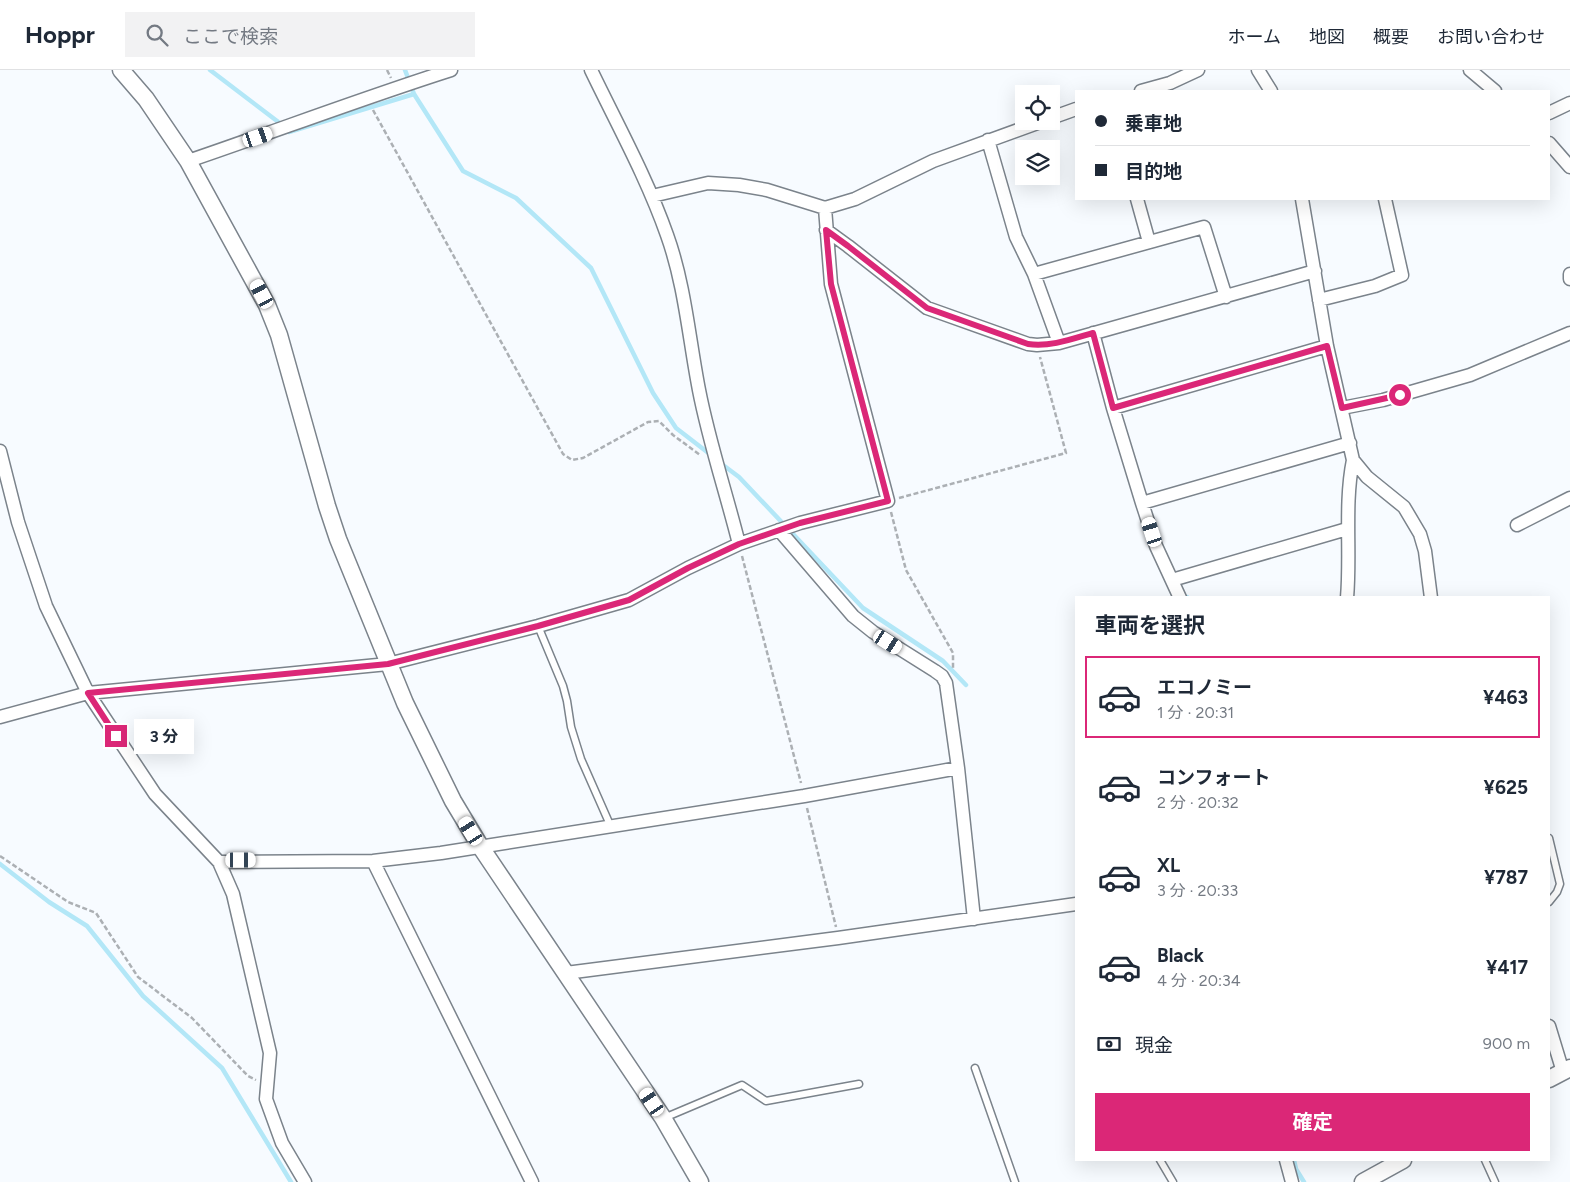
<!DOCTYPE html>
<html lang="ja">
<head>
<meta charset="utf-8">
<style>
  body { margin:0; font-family:Figtree,"Noto Sans JP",sans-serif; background:#f2f2f3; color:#1f2937; height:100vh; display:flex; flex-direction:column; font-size:19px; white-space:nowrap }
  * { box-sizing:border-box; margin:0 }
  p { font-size:16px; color:#747a83 }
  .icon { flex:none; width:28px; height:28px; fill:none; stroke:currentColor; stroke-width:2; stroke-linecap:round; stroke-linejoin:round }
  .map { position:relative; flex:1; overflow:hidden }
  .sheet { position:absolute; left:1075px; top:526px; width:475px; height:565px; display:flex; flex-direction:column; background:#fff; border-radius:0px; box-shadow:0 5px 20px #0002 }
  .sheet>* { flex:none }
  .hud { position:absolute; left:1075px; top:20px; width:475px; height:110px; border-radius:0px; box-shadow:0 5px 20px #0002; display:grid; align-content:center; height:110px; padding:0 20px; background:#fff }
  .tools { position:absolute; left:1015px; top:15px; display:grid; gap:10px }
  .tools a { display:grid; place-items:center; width:45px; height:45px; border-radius:0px; background:#fff; box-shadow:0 5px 20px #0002; font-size:25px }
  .end { position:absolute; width:22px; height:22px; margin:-11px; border:6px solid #db2777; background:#fff; box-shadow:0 0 0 2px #fff }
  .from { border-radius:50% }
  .bubble { position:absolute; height:35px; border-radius:0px; background:#fff; box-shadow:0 5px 20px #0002; font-size:16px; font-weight:700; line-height:35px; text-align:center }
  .car { position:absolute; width:15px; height:30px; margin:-15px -8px; border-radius:6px; box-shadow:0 0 4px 1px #0007; background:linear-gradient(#fff 24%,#345 0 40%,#fff 0 76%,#345 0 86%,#fff 0) }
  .hud b { display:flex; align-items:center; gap:18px; height:48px; font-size:19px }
  .hud b+b { border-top:1px solid #e0e1e3 }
  .hud i { width:12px; height:12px; background:#1f2937 }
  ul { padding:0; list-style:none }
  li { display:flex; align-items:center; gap:15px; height:82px; margin:0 10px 8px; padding:0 10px; border:2px solid transparent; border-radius:0px }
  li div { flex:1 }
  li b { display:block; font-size:19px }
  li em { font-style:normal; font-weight:700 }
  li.current { border-color:#db2777 }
  li>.icon { width:45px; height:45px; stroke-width:1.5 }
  h2 { padding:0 20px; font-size:22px; line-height:60px }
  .pay { display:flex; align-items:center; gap:12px; height:55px; padding:0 20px; font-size:19px }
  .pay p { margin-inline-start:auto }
  .button { display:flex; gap:10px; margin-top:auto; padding:10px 20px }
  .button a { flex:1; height:58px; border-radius:0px; background:#db2777; color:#fff; font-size:20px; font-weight:700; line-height:58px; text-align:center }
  header { display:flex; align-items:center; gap:30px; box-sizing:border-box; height:70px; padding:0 25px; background:#fff; border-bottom:1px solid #e0e1e3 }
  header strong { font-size:24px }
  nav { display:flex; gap:28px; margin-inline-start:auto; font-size:18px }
  .search { width:350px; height:45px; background:#f2f2f3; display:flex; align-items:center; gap:12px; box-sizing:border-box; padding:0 18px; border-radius:0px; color:#747a83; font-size:19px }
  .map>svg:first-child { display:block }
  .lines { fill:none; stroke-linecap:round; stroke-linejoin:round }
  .stream { stroke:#b3e7f7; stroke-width:4.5 }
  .service-casing { stroke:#7b838b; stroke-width:9 }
  .minor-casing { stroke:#7b838b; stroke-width:15 }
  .tertiary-casing { stroke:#7b838b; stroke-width:19 }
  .path { stroke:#acb0b4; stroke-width:2.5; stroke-dasharray:5 2.5; stroke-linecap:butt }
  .service { stroke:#fff; stroke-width:6 }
  .minor { stroke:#fff; stroke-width:12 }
  .tertiary { stroke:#fff; stroke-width:16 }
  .route { stroke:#db2777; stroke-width:6 }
</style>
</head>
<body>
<header>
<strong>Hoppr</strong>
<div class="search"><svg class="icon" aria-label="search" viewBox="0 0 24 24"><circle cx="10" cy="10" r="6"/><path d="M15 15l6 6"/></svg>ここで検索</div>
<nav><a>ホーム</a><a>地図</a><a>概要</a><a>お問い合わせ</a></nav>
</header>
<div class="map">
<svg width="1570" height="1112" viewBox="0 0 1570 1112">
  <rect width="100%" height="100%" fill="#f7fbff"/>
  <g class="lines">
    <path class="stream" d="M210,0l67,51 12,11 125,-38 49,77 53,27 75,70 62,125 23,35 35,27
      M405,0l9,24
      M719,392l20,15 124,131 80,53 23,24
      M1187,527v1
      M0,794l49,38 38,24 56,70 79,72 69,114
      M1294,1090l2,9 8,13"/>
    <g class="service-casing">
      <path id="service" d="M538,556l25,60 4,15 4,26 10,32 30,68
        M1549,768l11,46 -3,8 -8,10
        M975,998l40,114
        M664,1048l78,-33 24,16 93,-17
        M1160,1090l13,22
        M1485,1090l10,22"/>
    </g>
    <g class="minor-casing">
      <path id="minor" d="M591,0c26,54 56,108 76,165 18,50 22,104 32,155 10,52 27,102 40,154
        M1258,0l13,21
        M1470,0l25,21
        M1141,21l29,-8 28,-13
        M1549,43l21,-10
        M1051,48l25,-9
        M988,70l28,97 18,37 25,69 256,-72
        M1549,73l21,24
        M188,91c88,-30 175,-63 263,-91
        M652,126l56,-13 31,2 28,5 58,18 30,-9 78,-38 110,-40
        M1137,129l12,43
        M1302,129l25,147 26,114c-9,45 -2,92 -6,138
        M826,160l22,16 79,62 101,36 9,1 22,-2
        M1034,204l170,-47 22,70
        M1570,204v5
        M1319,230l56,-14 27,-11 -17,-76
        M1093,263l20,75 29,95 14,43 24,52
        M1113,338l214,-62
        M1342,338l41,-8 87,-25 100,-42
        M0,381l18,71 28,84 42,87 67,101 64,68 14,32 37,159 -4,46 16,44 23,39
        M1353,390l14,17 37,30 16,27 5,17 6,47
        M1142,433l208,-60
        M1517,455l53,-27
        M779,460l74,86 20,16 62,39 7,5 4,7 12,85 16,151
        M1172,510l175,-51
        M0,647l88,-24 300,-29 150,-38 91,-26 59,-32 51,-24 61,-21 88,-22 -57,-217 -6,-76
        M373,791l159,321
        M219,792l154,-1 68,-8 363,-57 154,-28
        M566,903l272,-35 238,-34
        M1549,956l14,46
        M1286,1090l6,22"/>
    </g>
    <g class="tertiary-casing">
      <path id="tertiary" d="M121,0l25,29 42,62 79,144 12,30 48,171 11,33 67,164 48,98 27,45 183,272 37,64
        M1549,1009l21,-11
        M1363,1112l40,-22"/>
    </g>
    <path class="path" d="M387,0l4,8
      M373,40l190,344 9,6 11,-2 65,-36 11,-1 14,14 27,20
      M899,428l167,-45 -26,-96
      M891,442l15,58 47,83v15
      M742,486l59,227
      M807,738l29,119
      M0,786l68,46 28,11 42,64 54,41 56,58 8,4"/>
    <use href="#service" class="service"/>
    <use href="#minor" class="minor"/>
    <use href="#tertiary" class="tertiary"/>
  </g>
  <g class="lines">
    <path class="route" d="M116,666l-28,-43 300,-29 150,-38 91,-26 59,-32 51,-24 61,-21 88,-22 -57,-217 -5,-54 22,16 79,62 101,36c23,3 44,-5 65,-11l20,75 214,-62 15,62 58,-13"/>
  </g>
</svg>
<div class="tools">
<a><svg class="icon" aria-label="locate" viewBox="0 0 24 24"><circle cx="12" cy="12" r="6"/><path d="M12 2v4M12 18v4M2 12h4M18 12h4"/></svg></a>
<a><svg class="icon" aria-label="layers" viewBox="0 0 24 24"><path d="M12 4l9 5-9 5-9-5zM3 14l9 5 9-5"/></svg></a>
</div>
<i class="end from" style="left:1400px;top:325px"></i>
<i class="end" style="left:116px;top:666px"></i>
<div class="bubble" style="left:134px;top:649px;width:60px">3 分</div>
<i class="car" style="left:258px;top:67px;rotate:71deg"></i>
<i class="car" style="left:262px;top:224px;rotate:332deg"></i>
<i class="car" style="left:1152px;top:462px;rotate:342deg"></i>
<i class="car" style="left:888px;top:572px;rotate:122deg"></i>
<i class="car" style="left:471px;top:761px;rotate:328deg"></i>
<i class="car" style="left:241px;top:790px;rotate:90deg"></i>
<i class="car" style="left:652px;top:1032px;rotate:326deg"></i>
<div class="hud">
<b><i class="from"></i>乗車地</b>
<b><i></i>目的地</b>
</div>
<section class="sheet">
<h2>車両を選択</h2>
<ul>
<li class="current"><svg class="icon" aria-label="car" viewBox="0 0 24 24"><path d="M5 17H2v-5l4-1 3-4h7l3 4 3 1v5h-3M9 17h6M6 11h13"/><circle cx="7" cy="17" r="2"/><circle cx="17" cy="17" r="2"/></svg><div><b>エコノミー</b><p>1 分 · 20:31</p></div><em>¥463</em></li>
<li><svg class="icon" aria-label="car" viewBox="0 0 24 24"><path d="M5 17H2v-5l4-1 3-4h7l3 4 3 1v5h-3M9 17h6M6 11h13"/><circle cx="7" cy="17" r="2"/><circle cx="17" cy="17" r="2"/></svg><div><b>コンフォート</b><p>2 分 · 20:32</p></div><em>¥625</em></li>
<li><svg class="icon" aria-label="car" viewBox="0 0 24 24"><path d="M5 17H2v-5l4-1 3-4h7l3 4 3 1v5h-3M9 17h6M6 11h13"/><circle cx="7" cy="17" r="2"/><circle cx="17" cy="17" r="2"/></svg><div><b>XL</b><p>3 分 · 20:33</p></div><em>¥787</em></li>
<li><svg class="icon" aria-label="car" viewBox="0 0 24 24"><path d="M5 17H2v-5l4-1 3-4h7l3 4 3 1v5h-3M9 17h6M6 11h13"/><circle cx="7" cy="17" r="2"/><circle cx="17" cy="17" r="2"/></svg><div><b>Black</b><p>4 分 · 20:34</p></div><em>¥417</em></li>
</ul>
<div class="pay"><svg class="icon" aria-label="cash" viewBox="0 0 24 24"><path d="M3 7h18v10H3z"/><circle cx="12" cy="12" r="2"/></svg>現金<p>900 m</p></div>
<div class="button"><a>確定</a></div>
</section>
</div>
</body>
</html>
